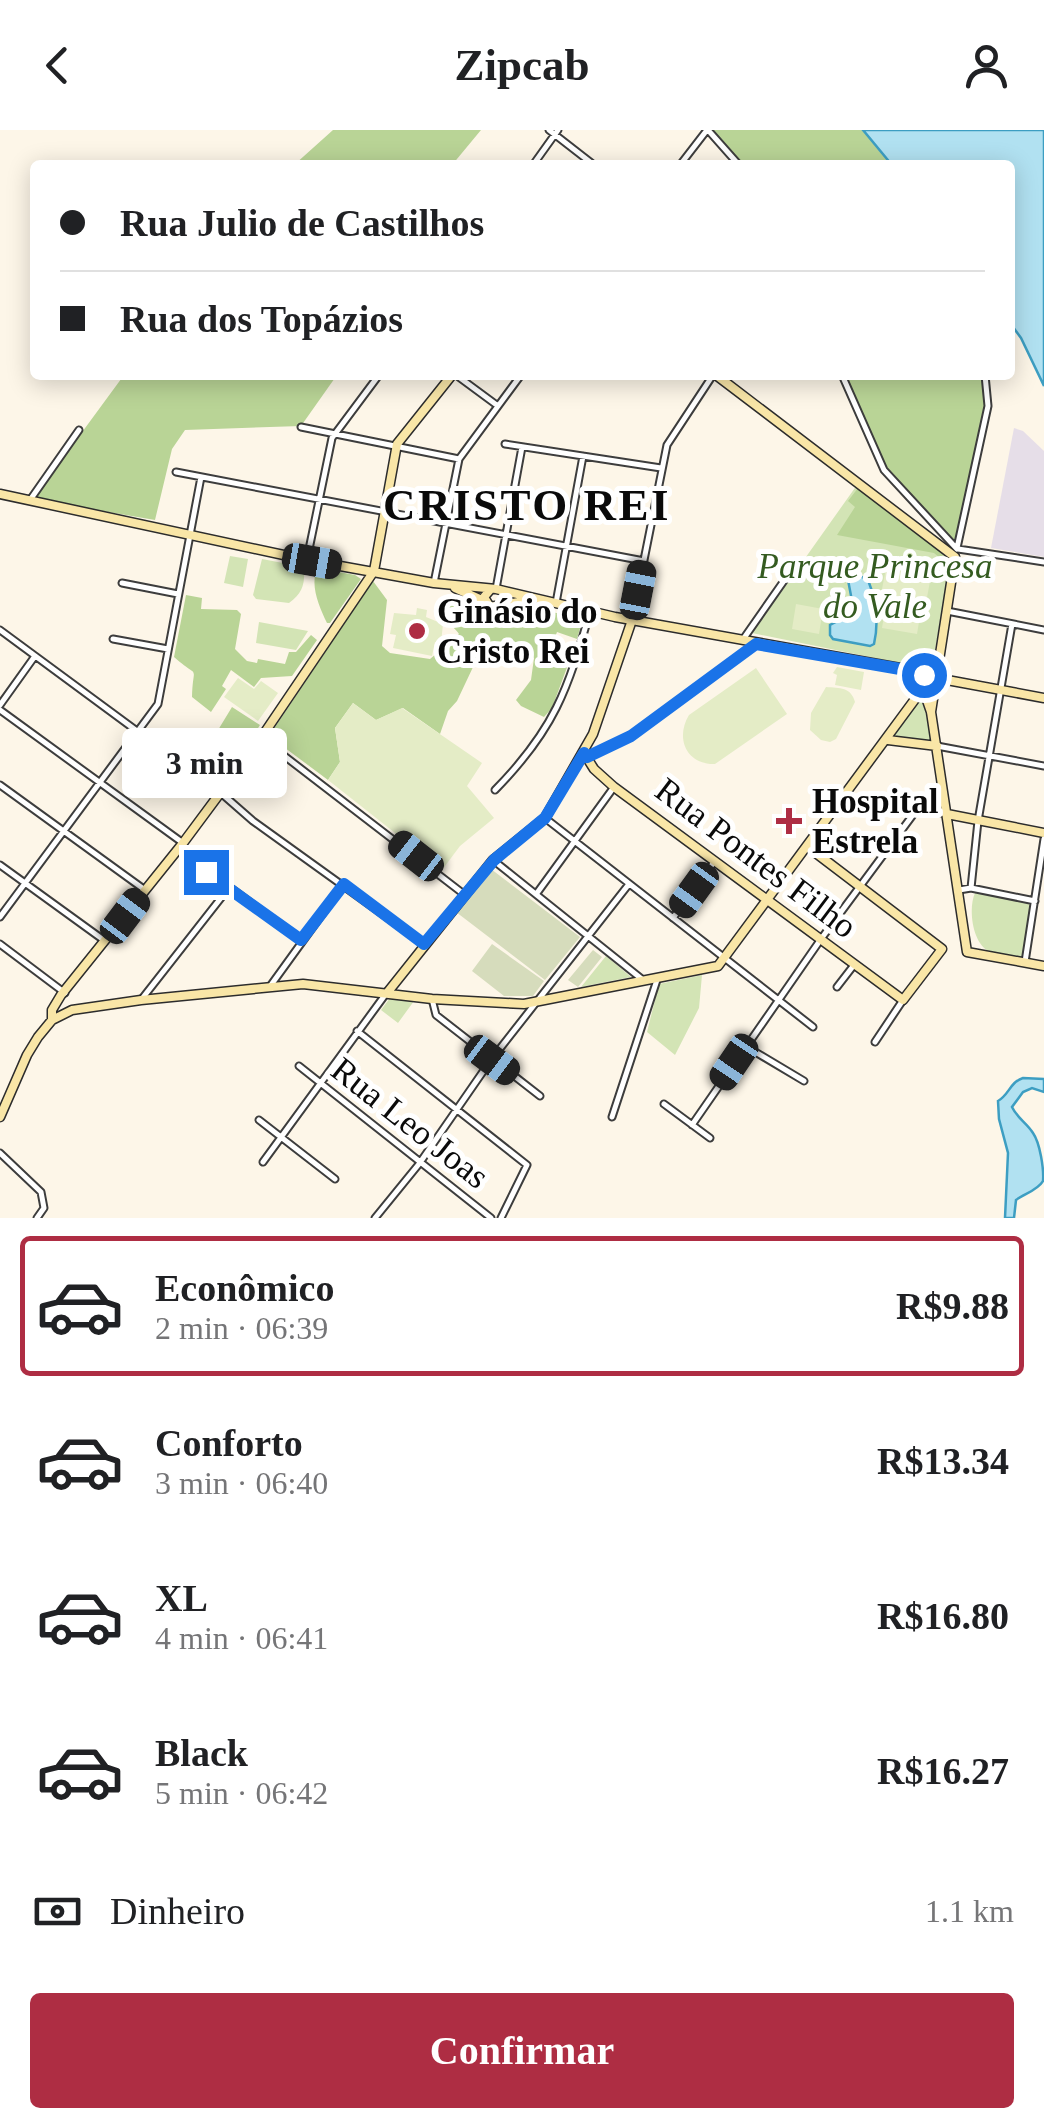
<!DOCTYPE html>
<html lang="pt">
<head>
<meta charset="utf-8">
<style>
  body { margin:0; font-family:"Times New Roman",serif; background:#f6f6f6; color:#202124; height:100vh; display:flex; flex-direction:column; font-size:38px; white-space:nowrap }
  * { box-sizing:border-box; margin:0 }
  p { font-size:32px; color:#757577 }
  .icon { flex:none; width:55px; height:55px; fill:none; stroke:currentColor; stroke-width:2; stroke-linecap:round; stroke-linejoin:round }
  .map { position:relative; height:1088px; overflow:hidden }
  .side { display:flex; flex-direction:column; background:#fff; flex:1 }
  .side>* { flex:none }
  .top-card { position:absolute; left:30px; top:30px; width:985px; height:220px; border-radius:10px; box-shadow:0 5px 25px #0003; display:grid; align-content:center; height:220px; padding:0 30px; background:#fff }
  .end { position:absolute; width:45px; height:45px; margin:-22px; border:12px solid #1a73e8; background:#fff; box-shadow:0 0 0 5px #fff }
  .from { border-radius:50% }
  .bubble { position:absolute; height:70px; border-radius:10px; background:#fff; box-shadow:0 5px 25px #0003; font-size:32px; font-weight:800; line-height:70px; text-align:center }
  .car { position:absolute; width:30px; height:60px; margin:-30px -15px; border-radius:12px; box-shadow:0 0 8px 2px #0007; background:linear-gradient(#222 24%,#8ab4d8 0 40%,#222 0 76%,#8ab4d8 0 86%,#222 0) }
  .top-card b { display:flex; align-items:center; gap:35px; height:95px; font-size:38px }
  .top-card b+b { border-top:2px solid #e0e0e0 }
  .top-card i { width:25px; height:25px; background:#202124 }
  ul { padding:18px 0 0; list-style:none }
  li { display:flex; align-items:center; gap:30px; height:140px; margin:0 20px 15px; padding:0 10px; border:5px solid transparent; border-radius:10px }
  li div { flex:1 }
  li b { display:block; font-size:38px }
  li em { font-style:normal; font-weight:800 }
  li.active { border-color:#ae2d43 }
  li>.icon { width:90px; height:90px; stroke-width:1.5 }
  .pay { display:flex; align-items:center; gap:25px; height:110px; padding:0 30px; font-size:38px }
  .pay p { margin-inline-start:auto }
  .action { display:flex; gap:20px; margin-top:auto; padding:20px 30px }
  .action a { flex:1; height:115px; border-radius:10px; background:#ae2d43; color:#fff; font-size:40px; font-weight:800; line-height:115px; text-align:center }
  header { display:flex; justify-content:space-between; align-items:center; height:130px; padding:0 30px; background:#fff; font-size:45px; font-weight:800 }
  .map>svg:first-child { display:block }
  .industrial { fill:#e6dee8 }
  .green { fill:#d3e4b5 }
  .forest { fill:#b9d496 }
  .cemetery { fill:#d6dcbc }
  .pitch { fill:#e4ecc6 }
  .water { fill:#b1e1f1; stroke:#3d9ec2; stroke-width:2.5 }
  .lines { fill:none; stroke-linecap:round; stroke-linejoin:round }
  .street-casing { stroke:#3d3d3d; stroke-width:9 }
  .secondary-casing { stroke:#2c2c2c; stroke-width:11 }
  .street { stroke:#fff; stroke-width:5 }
  .secondary { stroke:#f9e6a7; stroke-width:8 }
  .route { stroke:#1a73e8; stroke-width:12 }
  .poi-dot { fill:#ae2d43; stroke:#fff; stroke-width:4 }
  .labels { text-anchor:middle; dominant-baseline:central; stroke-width:10; stroke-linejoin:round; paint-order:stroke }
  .park-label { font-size:35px; font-style:italic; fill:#345b20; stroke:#fff }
  .poi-label { font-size:35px; font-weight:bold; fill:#0a0a0a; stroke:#fff; text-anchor:start }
  .street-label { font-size:35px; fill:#0a0a0a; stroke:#fff }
  .district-label { font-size:45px; font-weight:bold; letter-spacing:2.5px; fill:#0a0a0a; stroke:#fff }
</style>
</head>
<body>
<header><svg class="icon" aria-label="back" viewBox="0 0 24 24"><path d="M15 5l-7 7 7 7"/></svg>Zipcab<svg class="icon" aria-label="person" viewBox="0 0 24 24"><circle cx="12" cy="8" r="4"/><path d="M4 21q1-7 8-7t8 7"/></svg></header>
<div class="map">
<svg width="1044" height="1088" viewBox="0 0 1044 1088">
  <rect width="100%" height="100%" fill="#fdf6e8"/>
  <path class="industrial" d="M1014,298l9,3 21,20v106l-53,-9z"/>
  <path class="green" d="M857,355l94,71 -18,106 -18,-3 -1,7 -162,-33z
    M230,426l18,3 -5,28 -19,-4z
    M262,429l42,8c1,17 -1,26 -15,36l-33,-4 -3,-4z
    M259,492l49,9 -12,19 -40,-7z
    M923,567l8,45 -38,-5z
    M975,763l57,10 -9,55c-10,-1 -24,-1 -33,-6 -18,-8 -22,-44 -15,-59z
    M606,826l25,21 -50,10z
    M702,845l-3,33 -24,47 -28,-23 12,-48z
    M390,868l24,3 -16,22 -17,-13z"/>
  <path class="forest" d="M333,0h148l-29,35h-158z
    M708,0h155l29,35h-158z
    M124,245h213l-36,51 -116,4 -13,19 -17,71 -122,-21z
    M842,245h145l1,31 -31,142 -73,-78z
    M858,358l87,65 -5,5 -6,-5 -97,-18 18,-28 -7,-6z
    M318,438l37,7 6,4 -31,44h-3c-8,-16 -18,-40 -9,-55z
    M373,451l14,19 -5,46 8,7 40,6 29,-25c-8,-12 -30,-20 -12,-37l18,2 16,13 19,6 30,-10 53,10 -6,21 -20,-7 -3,8 5,10 13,4 -20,54 -8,9 -23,-11 -5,-6 15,-20 3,-22 -7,-6 -27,-7 -10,2 -16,18 -17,36 -9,10 -8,23 -37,-26 -27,12 -23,-17 -18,25 5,34 -12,18 -59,-44z
    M186,465l16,3 -1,11 36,1 4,4 -6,35 12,12 10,2 1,-4 27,5 4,-12h7l15,-17 6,5 -25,36 -31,2 -7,9 -23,-17 -9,16 4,3 -15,23 -19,-15c1,-36 9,-16 -18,-40z
    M232,577l28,18 -17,27 -28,-17z"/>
  <path class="cemetery" d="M491,739l89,68 -35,43 -89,-68z
    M492,814l52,37 -11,15h-29l-32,-25z
    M593,820l9,7 -24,30 -10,-7z"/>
  <path class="pitch" d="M886,438l45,8 -6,32 -45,-8z
    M796,474l27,5 -4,25 -27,-5z
    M886,474l35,6 -4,24 -35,-6z
    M417,478l10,2 -1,7 17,7 -2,19 -6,-1 -3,14 -39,-8 3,-13 -6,-1 4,-21 22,2z
    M837,537l27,5 -3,18 -26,-5 2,-10 -4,-2z
    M756,538l31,46 -72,50c-29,1 -40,-26 -26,-49z
    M238,548l16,11 7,-8 17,12 -20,28 -34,-24z
    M826,557c14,1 25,0 29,15l-19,37 -6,3 -9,-2 -11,-10 1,-17z
    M353,573l23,17 26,-12 80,55 -15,23 27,32 -34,28 -18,24 -114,-90 12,-18 -5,-34z"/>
  <path class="water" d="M863,0h181v256l-23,-48 -11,-15v-158h-118z
    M852,442l16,8c9,22 11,42 6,64l-4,2 -37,-7 -3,-4v-10l17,-9 6,-10 -5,-26z
    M1023,948l21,1v13l-12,-4 -9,4 -11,15c5,11 15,16 21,26 7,10 11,36 10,48 -5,9 -19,13 -27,19l-2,18h-9l3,-65 -9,-34 -1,-18c11,-6 12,-19 25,-23z"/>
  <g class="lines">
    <g class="street-casing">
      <path id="street" d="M549,0l45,35
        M708,0l31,35
        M533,35l25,-35
        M680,35l27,-35
        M456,245l42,31
        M842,245l42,95 73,79
        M301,297l158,32
        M505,314l156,24
        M176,342l468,89
        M30,370l49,-70
        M957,418l31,-142 -3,-31
        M958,419l86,13
        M307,429l25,-121 47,-63
        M122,453l56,11
        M434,453l25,-124 62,-84
        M496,459l26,-142
        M556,473l27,-147
        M947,481l97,19
        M632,490l35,-175 46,-70
        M0,500l221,163 32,28 171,123
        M744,508l44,-63 -13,-14
        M113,509l55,10
        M0,575l35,-49
        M0,580l183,133
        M261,608l204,157
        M937,616l107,20
        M587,627l44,-21 125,-92
        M0,655l145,105
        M495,660c59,-60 73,-100 95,-179
        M545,688l268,209
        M178,719l123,91
        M493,730l150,120
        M0,735l105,76
        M971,758l7,-67 34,-197
        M959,760l12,-2 64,13
        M537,763l77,-106
        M0,787l158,-213 43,-227
        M673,788l41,-56
        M0,814l65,49
        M1025,832l19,-123
        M271,855l73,-101
        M837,857l17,-22
        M432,869l4,16 104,81
        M141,870l87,-111
        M357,901l170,134 -26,53
        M875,912l28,-42
        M747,917l57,34
        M299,936l192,152
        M664,974l46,34
        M612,987l45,-137
        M259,990l76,59
        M692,995l129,-186 97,-131 29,6
        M0,1023l41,39 3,16 -7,10
        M263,1032l122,-167
        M375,1088l44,-54 72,-104 138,-176"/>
    </g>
    <g class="secondary-casing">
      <path id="secondary" d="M716,245l239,182 -24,155
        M0,364l307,66 127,23 62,6 119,28 302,54 12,3 5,7
        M455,458l29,13
        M490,460l-6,7 6,10 39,-7
        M927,544l-5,3 -1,6 10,29 36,240 77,14
        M934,551l13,-1 97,18
        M888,610l49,6
        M584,623l10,16 20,18 289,213 39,-51
        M947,684l97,19
        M808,717l134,102
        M387,863l106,-133 52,-42 48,-84 39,-114
        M52,890v-10l9,-15 122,-152 78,-105 113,-167 23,-127 55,-69
        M0,987l27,-62 11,-18 14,-17 20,-10 69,-10 162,-16 129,15 92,5 194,-38 206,-279h8l2,-6"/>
    </g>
    <use href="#street" class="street"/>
    <use href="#secondary" class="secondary"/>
  </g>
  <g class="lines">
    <path class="route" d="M206,742l95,68 43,-56 80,60 70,-84 51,-42 39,-65 3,4 44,-21 125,-92 173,30 -5,1"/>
  </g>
  <g class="poi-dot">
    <circle cx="417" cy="501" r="10"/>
    <path d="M784 676h10v10h10v10h-10v10h-10v-10h-10v-10h10z"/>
  </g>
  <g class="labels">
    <g class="park-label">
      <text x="875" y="436">Parque Princesa<tspan x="875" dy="40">do Vale</tspan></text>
    </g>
    <g class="poi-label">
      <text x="437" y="481">Ginásio do<tspan x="437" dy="40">Cristo Rei</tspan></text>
      <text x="812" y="671">Hospital<tspan x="812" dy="40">Estrela</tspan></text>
    </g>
    <g class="street-label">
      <text transform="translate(756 728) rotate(37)">Rua Pontes Filho</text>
      <text transform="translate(410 993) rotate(38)">Rua Leo Joas</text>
    </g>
    <g class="district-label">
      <text x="527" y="375">CRISTO REI</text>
    </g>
  </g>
</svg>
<i class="end from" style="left:924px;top:545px"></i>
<i class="end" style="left:206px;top:742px"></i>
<div class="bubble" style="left:122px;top:598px;width:165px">3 min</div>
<i class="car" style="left:312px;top:431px;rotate:100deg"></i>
<i class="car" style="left:638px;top:460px;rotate:11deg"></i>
<i class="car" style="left:416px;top:726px;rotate:308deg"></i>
<i class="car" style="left:694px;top:760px;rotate:216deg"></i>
<i class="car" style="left:125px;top:786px;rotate:37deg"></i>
<i class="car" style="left:492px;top:930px;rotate:127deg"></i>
<i class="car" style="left:734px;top:932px;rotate:214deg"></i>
<div class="top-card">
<b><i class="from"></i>Rua Julio de Castilhos</b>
<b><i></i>Rua dos Topázios</b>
</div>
</div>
<section class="side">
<ul>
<li class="active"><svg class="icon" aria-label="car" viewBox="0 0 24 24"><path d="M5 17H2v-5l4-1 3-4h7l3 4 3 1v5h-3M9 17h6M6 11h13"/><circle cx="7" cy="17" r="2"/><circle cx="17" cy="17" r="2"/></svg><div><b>Econômico</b><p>2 min · 06:39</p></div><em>R$9.88</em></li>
<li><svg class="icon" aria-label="car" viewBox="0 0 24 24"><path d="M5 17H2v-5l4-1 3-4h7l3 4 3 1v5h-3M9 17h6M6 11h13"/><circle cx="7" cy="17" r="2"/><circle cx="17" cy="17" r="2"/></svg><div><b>Conforto</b><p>3 min · 06:40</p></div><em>R$13.34</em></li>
<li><svg class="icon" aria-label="car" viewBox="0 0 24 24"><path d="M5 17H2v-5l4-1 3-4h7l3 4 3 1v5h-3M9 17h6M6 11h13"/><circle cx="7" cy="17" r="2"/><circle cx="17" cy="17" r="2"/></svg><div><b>XL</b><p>4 min · 06:41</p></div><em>R$16.80</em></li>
<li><svg class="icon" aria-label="car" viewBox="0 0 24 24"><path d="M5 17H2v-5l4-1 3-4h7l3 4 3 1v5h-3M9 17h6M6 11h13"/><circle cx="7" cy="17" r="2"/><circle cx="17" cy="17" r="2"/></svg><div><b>Black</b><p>5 min · 06:42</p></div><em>R$16.27</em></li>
</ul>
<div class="pay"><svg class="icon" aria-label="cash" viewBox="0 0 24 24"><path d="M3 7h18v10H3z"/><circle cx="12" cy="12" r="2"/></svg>Dinheiro<p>1.1 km</p></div>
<div class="action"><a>Confirmar</a></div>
</section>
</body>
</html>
